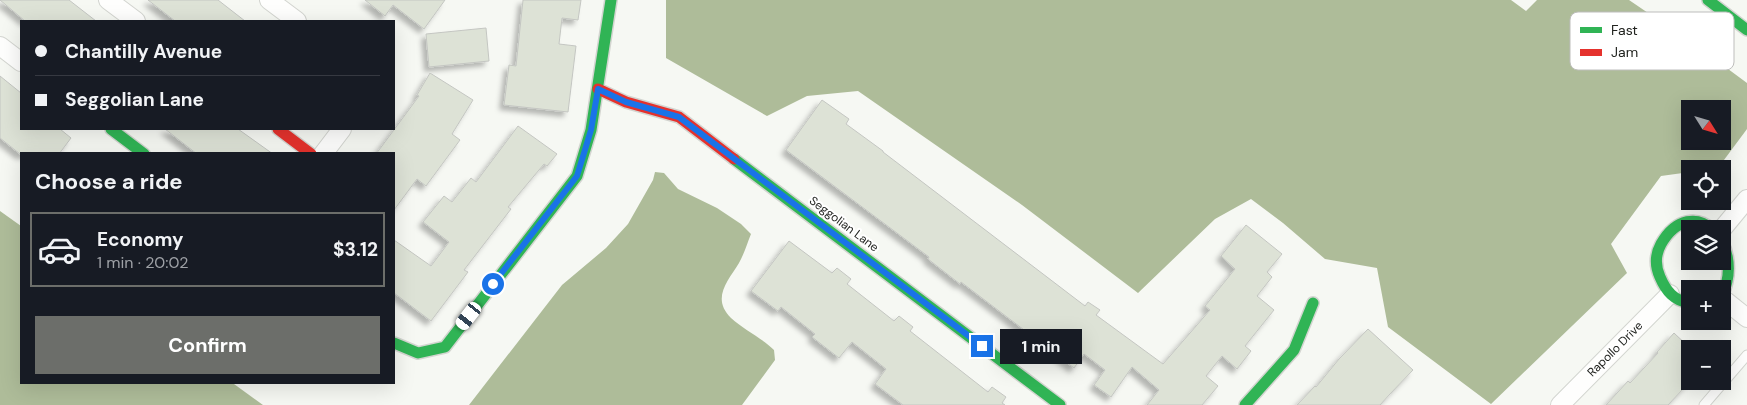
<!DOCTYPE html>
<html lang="en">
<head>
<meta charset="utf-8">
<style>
  body { margin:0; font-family:"DM Sans",sans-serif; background:#242831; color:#f1f3f6; height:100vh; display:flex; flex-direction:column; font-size:19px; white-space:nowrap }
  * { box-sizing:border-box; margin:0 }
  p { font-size:16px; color:#9ea1a6 }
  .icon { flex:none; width:28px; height:28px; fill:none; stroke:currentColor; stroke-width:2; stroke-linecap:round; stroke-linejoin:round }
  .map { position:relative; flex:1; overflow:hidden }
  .details { position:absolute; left:20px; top:152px; width:375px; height:232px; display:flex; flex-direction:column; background:#171b24; border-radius:0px; box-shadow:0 5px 20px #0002 }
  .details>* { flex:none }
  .guide { position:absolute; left:20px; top:20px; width:375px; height:110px; border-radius:0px; box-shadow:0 5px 20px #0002; display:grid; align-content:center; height:110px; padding:0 15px; background:#171b24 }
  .needle { width:32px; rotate:127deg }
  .tools { position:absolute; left:1681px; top:100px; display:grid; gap:10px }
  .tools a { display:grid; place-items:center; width:50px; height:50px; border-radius:0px; background:#171b24; box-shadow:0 5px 20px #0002; font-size:25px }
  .end { position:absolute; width:22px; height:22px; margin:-11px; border:6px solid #1a73e8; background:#fff; box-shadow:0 0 0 2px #fff }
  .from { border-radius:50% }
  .bubble { position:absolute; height:35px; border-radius:0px; background:#171b24; box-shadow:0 5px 20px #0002; font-size:16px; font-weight:700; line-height:35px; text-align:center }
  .car { position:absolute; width:15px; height:30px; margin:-15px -8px; border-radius:6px; box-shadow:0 0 4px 1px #0007; background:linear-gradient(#fff 24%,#345 0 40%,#fff 0 76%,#345 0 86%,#fff 0) }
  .guide b { display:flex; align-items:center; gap:18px; height:48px; font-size:19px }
  .guide b+b { border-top:1px solid #363941 }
  .guide i { width:12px; height:12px; background:#f1f3f6 }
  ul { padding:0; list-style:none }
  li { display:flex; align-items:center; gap:15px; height:75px; margin:0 10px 8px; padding:0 5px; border:2px solid transparent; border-radius:0px }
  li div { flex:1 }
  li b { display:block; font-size:19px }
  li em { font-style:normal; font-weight:700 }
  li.current { border-color:#6c6e6a }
  li>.icon { width:45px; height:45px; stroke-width:1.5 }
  h2 { padding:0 15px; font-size:22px; line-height:60px }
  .action { display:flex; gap:10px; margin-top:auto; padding:10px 15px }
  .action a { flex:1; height:58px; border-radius:0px; background:#6c6e6a; color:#fff; font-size:20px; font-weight:700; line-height:58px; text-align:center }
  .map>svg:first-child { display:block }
  .water { fill:#aebc99; fill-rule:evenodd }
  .building { fill:#dde2d6; stroke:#c4c6c2; filter:url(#shadow) }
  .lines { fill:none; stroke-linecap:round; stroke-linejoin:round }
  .lane-casing { stroke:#d3d5d0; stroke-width:11 }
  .street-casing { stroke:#d3d5d0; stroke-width:20 }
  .fast-casing { stroke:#d3d5d0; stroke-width:14 }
  .jam-casing { stroke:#d3d5d0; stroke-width:14 }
  .lane { stroke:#fefefd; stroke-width:9 }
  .street { stroke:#fefefd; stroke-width:18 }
  .fast { stroke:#30b455; stroke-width:11 }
  .jam { stroke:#e5322d; stroke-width:11 }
  .route { stroke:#1a73e8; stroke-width:6 }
  .labels { text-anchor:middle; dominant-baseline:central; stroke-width:4; stroke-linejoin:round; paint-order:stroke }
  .street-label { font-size:12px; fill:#222420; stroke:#fff }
  .key { fill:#fff; stroke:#bdbdbc; stroke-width:1 }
  .key-label { font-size:14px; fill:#222420 }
</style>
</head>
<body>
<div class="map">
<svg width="1747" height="405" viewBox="0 0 1747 405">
  <defs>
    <filter id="shadow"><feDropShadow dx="-4.5" dy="4.5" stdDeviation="2.5" flood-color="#0004"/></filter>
  </defs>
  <rect width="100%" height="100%" fill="#f6f8f3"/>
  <path class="water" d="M666,0h845l15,11 11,-11h92l72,49 46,34v46l-29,39 -28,1v3l-29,4 -50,68 16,29 -136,131 -103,-77 -11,-59 -52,-9 -42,-36 -32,-24 -36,20 -77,74 -116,-88 -164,-114 -51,5 -40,20 -101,-58zM1690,109h32v32h-32z
    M655,172l9,1 14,16 39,19 24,16 10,10c-4,10 -7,20 -12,29 -11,18 -28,35 -8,55 13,12 31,20 43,32l1,10 -33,45h-273l93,-120 44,-37 22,-24 25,-44z
    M0,211l21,15v158h213l29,21h-263z"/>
  <path class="building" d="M0,0h69l27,21h-71z
    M148,0h70l27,21h-70z
    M365,0h80l-21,29 -31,-24 -8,11z
    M523,0h58l-3,20 -16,-2 -3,26 17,2 -8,66 -64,-7 5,-40 7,1z
    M486,28l3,33 -60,6 -3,-33z
    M430,73l43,27 -21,34 8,6 -34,46 -9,-7 -23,31v-56h-18l43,-58 -2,-1z
    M0,76l21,17v36h39l11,9 -12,16h-39l-20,-16z
    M822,100l27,19 -3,5 37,27v1l202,154 3,-4 12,8 -4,5 67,49 47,-54 -5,-4 30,-37 -14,-13 25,-31 36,29 -15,18 5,5 -15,19 17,14 -29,36 6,5 -14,18 -15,-13 -16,20 12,10 -16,19h-55l12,-15 -27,-23 -21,30 -17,-12 11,-15 -21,-16 -10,14 -113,-86 -1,2 -32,-25 1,-2 -143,-107z
    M518,126l39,28 -10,12 -3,-2 -36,43 3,2 -47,61 4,2 -37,49 -37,-28v-53l37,26 18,-24 -26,-20 21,-26 8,6 19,-24 5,4z
    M165,129h73l35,25h-76z
    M789,241l43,32 5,-5 14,11 -4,5 47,37 5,-5 14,11 -3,4 78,61 4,-5 14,10 -4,6 3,2h-102l-28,-21 11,-15 -34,-27 -13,16 -27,-21 3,-3 -34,-27 -3,4 -27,-20z
    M1368,329l45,41 -23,24 -10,11h-83l18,-19 1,1 23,-28z
    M1674,333l16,15v33l-5,6 -17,18h-62l22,-24 2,2 28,-30 -1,-1z"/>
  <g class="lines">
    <g class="lane-casing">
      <path id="lane" d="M1704,405l43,-50"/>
    </g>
    <g class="street-casing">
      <path id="street" d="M108,0l28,21
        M269,0l28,21
        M0,46l21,16
        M323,154l19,-25
        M1723,228l24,-29
        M1722,298l25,20
        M1560,405l110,-111"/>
    </g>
    <g class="fast-casing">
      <path id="fast" d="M1708,0l39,30
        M111,129l33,25
        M734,159l326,246
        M1690,303c-16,-2 -24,-12 -30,-26 -5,-11 -5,-22 1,-33 31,-54 86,-2 61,52
        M394,343l24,10 27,-6 132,-171 14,-46 20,-130
        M1245,405l49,-55 19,-47"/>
    </g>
    <g class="jam-casing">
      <path id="jam" d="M598,89l28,13 53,15 55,42
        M278,129l33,25"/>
    </g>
    <use href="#lane" class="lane"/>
    <use href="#street" class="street"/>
    <use href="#fast" class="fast"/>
    <use href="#jam" class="jam"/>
  </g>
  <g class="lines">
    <path class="route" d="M493,284l84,-108 14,-46 7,-41 28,13 53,15 303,229"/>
  </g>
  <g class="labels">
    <g class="street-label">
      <text transform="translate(844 224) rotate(37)">Seggolian Lane</text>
      <text transform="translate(1615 349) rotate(-45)">Rapollo Drive</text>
    </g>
  </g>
  <rect x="1570" y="12" width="164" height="58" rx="8" class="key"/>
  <rect x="1580" y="27" width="22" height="6" fill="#30b455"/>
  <rect x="1580" y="49" width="22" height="7" fill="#e5322d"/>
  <g class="key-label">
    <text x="1611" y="35">Fast</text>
    <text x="1611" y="57">Jam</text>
  </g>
</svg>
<div class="tools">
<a><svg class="needle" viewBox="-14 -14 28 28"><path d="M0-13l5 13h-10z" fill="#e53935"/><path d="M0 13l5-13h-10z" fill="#9ea1a6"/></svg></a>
<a><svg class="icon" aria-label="locate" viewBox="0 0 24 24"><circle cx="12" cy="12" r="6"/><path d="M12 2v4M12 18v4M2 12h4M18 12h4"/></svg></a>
<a><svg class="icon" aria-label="layers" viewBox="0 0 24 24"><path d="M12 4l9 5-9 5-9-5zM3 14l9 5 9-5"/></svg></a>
<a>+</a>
<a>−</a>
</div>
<i class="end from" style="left:493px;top:284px"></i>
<i class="end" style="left:982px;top:346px"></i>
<div class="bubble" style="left:1000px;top:329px;width:82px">1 min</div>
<i class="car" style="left:469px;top:316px;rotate:218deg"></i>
<div class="guide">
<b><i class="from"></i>Chantilly Avenue</b>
<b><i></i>Seggolian Lane</b>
</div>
<section class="details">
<h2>Choose a ride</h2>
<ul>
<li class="current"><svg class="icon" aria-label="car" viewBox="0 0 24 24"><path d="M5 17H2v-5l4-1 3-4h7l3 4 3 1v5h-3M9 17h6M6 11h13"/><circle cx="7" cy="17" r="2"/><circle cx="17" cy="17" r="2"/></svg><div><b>Economy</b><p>1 min · 20:02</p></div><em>$3.12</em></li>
</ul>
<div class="action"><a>Confirm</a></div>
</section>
</div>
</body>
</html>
